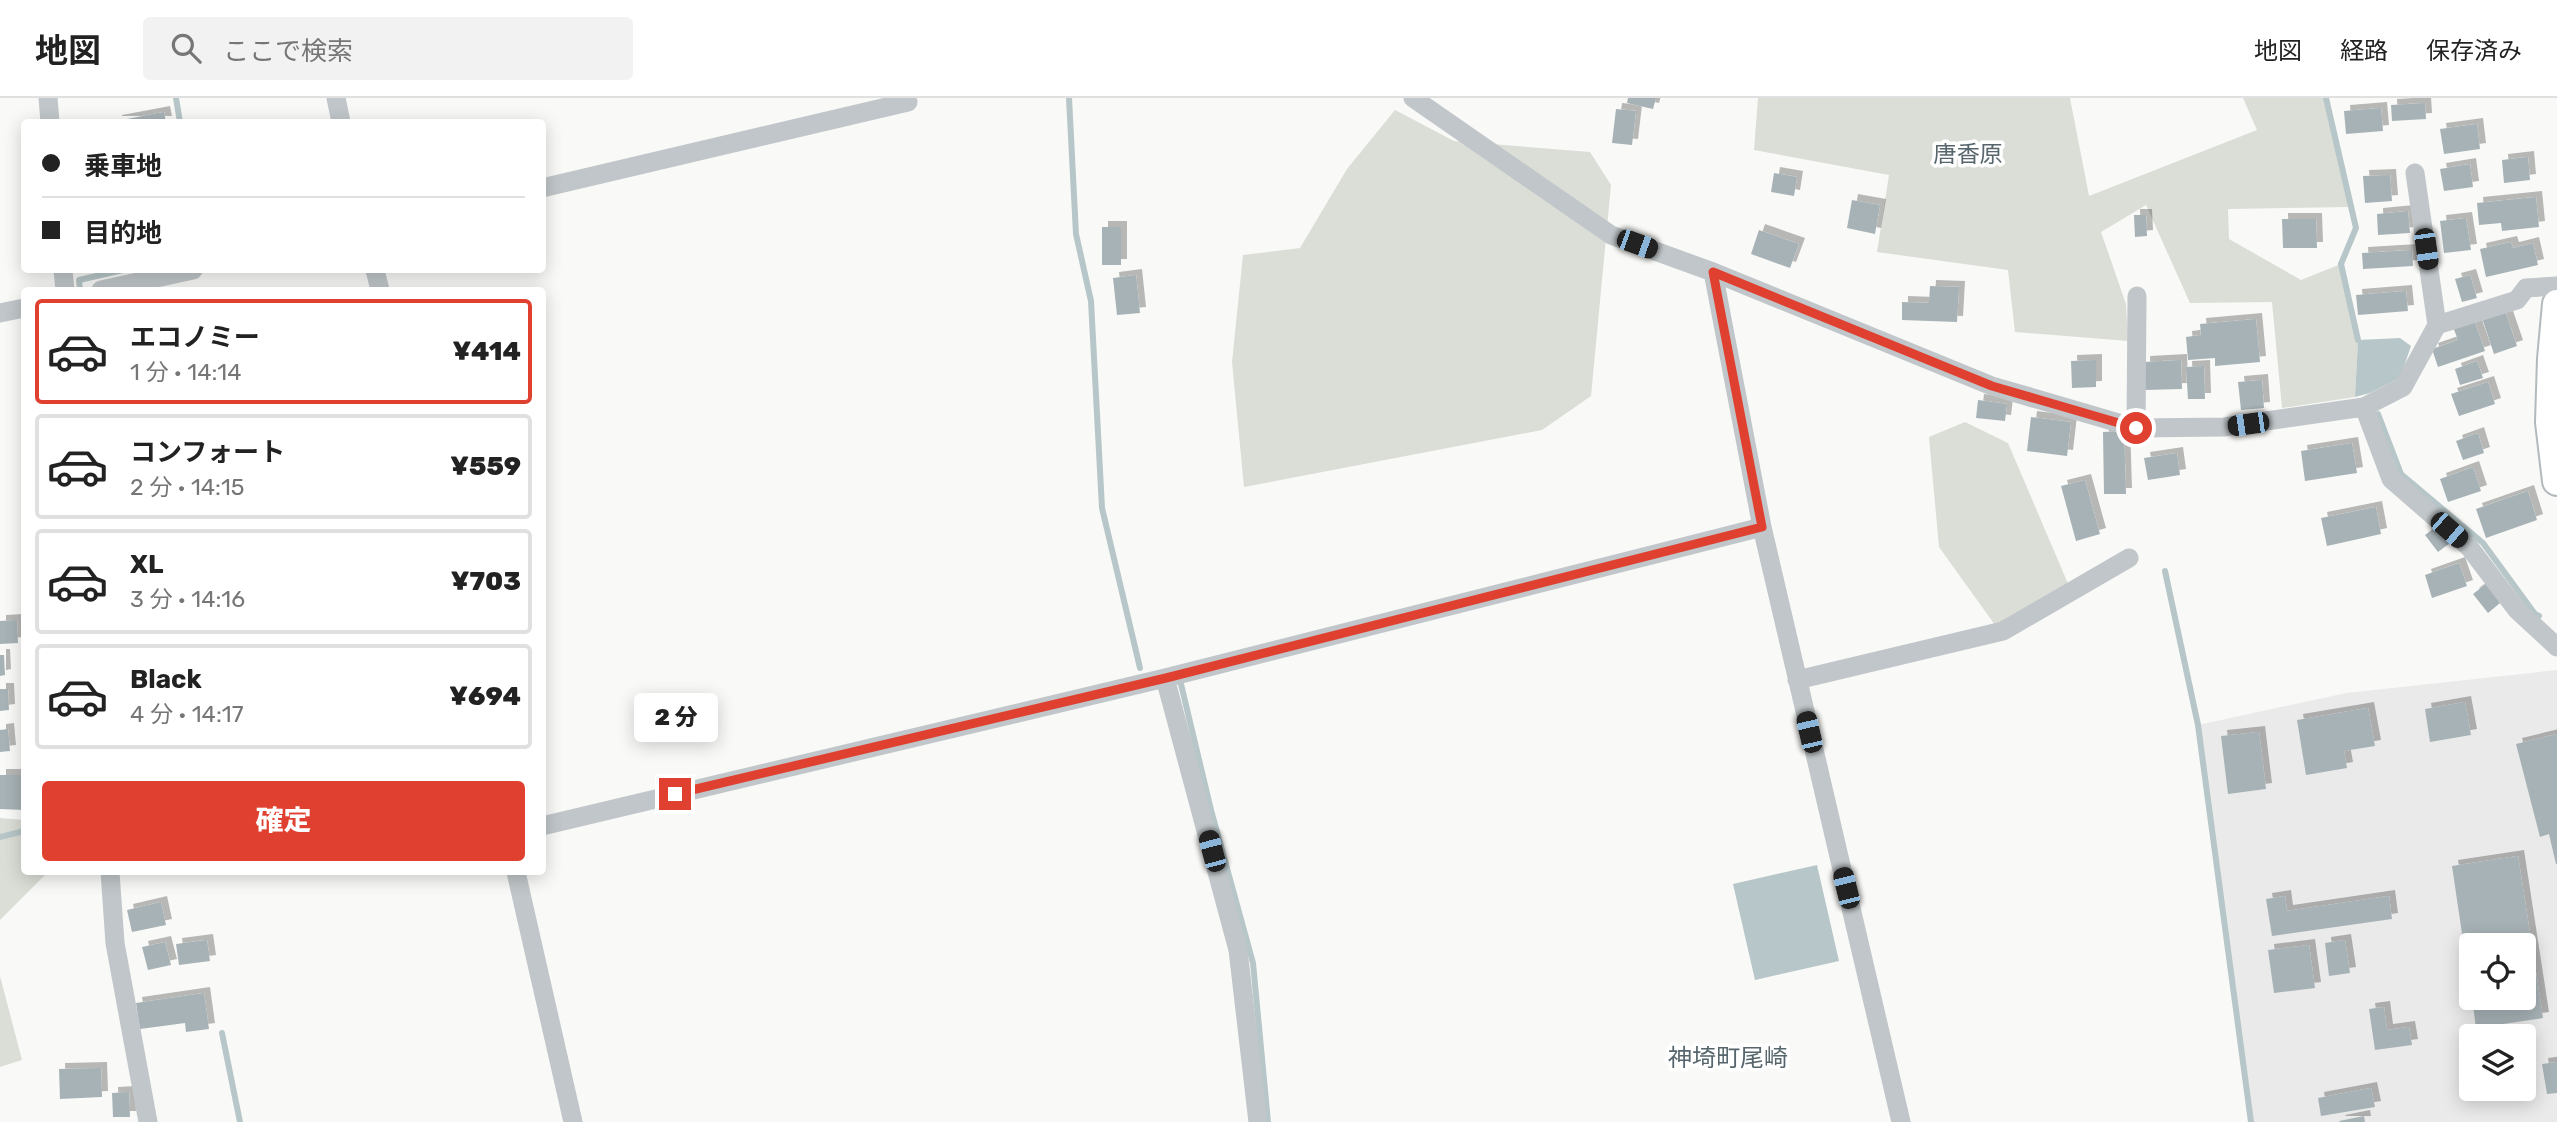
<!DOCTYPE html>
<html lang="ja">
<head>
<meta charset="utf-8">
<style>
  body { margin:0; font-family:Rubik,"Noto Sans JP",sans-serif; background:#f2f2f2; color:#222; height:100vh; display:flex; flex-direction:column; font-size:26px; white-space:nowrap }
  * { box-sizing:border-box; margin:0 }
  p { font-size:23px; color:#767676 }
  .icon { flex:none; width:38px; height:38px; fill:none; stroke:currentColor; stroke-width:2; stroke-linecap:round; stroke-linejoin:round }
  .map { position:relative; flex:1; overflow:hidden }
  .sheet { position:absolute; left:21px; top:189px; width:525px; height:588px; display:flex; flex-direction:column; background:#fff; border-radius:7px; box-shadow:0 4px 18px #0003 }
  .sheet>* { flex:none }
  .hud { position:absolute; left:21px; top:21px; width:525px; height:154px; border-radius:7px; box-shadow:0 4px 18px #0003; display:grid; align-content:center; height:154px; padding:0 21px; background:#fff }
  .controls { position:absolute; left:2459px; top:835px; display:grid; gap:14px }
  .controls a { display:grid; place-items:center; width:77px; height:77px; border-radius:7px; background:#fff; box-shadow:0 4px 18px #0003; font-size:35px }
  .end { position:absolute; width:32px; height:32px; margin:-16px; border:9px solid #e0402f; background:#fff; box-shadow:0 0 0 4px #fff }
  .from { border-radius:50% }
  .bubble { position:absolute; height:49px; border-radius:7px; background:#fff; box-shadow:0 4px 18px #0003; font-size:23px; font-weight:800; line-height:49px; text-align:center }
  .car { position:absolute; width:21px; height:42px; margin:-21px -10px; border-radius:9px; box-shadow:0 0 5px 2px #0007; background:linear-gradient(#222 24%,#8ab4d8 0 40%,#222 0 76%,#8ab4d8 0 86%,#222 0) }
  .hud b { display:flex; align-items:center; gap:24px; height:66px; font-size:26px }
  .hud b+b { border-top:2px solid #e0e0e0 }
  .hud i { width:18px; height:18px; background:#222 }
  ul { padding:12px 0 0; list-style:none }
  li { display:flex; align-items:center; gap:21px; height:105px; margin:0 14px 10px; padding:0 7px; border:4px solid #e0e0e0; border-radius:7px }
  li div { flex:1 }
  li b { display:block; font-size:26px }
  li em { font-style:normal; font-weight:800 }
  li.selected { border-color:#e0402f }
  li>.icon { width:63px; height:63px; stroke-width:1.5 }
  .button { display:flex; gap:14px; margin-top:auto; padding:14px 21px }
  .button a { flex:1; height:80px; border-radius:7px; background:#e0402f; color:#fff; font-size:28px; font-weight:800; line-height:80px; text-align:center }
  header { display:flex; align-items:center; gap:42px; box-sizing:border-box; height:98px; padding:0 35px; background:#fff; border-bottom:2px solid #e0e0e0 }
  header strong { font-size:33px }
  nav { display:flex; gap:38px; margin-inline-start:auto; font-size:24px }
  .search { width:490px; height:63px; background:#f2f2f2; display:flex; align-items:center; gap:18px; box-sizing:border-box; padding:0 24px; border-radius:7px; color:#767676; font-size:26px }
  .map>svg:first-child { display:block }
  .built { fill:#eaeaea; fill-rule:evenodd }
  .green { fill:#daded6 }
  .water { fill:#b7c6c8 }
  .lines { fill:none; stroke-linecap:round; stroke-linejoin:round }
  .stream { stroke:#b7c6c8; stroke-width:6 }
  .building { fill:#a7b2b6; filter:url(#shadow) }
  .secondary-casing { stroke:#b2babd; stroke-width:32 }
  .street { stroke:#c0c6c9; stroke-width:19 }
  .secondary { stroke:#fff; stroke-width:28 }
  .route { stroke:#e0402f; stroke-width:9 }
  .labels { text-anchor:middle; dominant-baseline:central; stroke-width:7; stroke-linejoin:round; paint-order:stroke }
  .neighbourhood-label { font-size:23px; fill:#56666c; stroke:#fff }
  .quarter-label { font-size:24px; fill:#56666c; stroke:#fff }
</style>
</head>
<body>
<header>
<strong>地図</strong>
<div class="search"><svg class="icon" aria-label="search" viewBox="0 0 24 24"><circle cx="10" cy="10" r="6"/><path d="M15 15l6 6"/></svg>ここで検索</div>
<nav><a>地図</a><a>経路</a><a>保存済み</a></nav>
</header>
<div class="map">
<svg width="2557" height="1024" viewBox="0 0 2557 1024">
  <defs>
    <filter id="shadow"><feDropShadow dx="6" dy="-6" stdDeviation="0" flood-color="#0004"/></filter>
  </defs>
  <rect width="100%" height="100%" fill="#f9f9f7"/>
  <path class="built" d="M2557,572v452h-306l-53,-397 148,-32zM2471,847h53v53h-53zM2471,938h53v52h-53z"/>
  <path class="green" d="M1758,0h312l19,98 168,-66 -14,-32h83l24,109 -122,2 1,30 72,41 40,-16 17,76 -3,57 -73,11 -10,-106 -82,1 -44,-98 -45,27 25,72 2,37 -113,-9 -7,-62 -131,-18 12,-77 -135,-25z
    M1395,12l59,31 136,11 21,33 -20,211 -49,34 -298,57 -12,-125 11,-107 57,-7 47,-79z
    M1965,324l43,21 61,143 -74,39 -56,-78 -10,-110z
    M0,720l24,2v52h24l-48,48z
    M0,878l22,84 -22,7z"/>
  <path class="water" d="M2400,240l11,8 -11,32 -30,15 -15,4 3,-57z
    M1817,767l22,96 -84,19 -22,-96z"/>
  <g class="lines">
    <path class="stream" d="M176,0l4,24
      M1069,0l7,136 15,67 11,207 38,160
      M2326,0l30,130 -15,36 17,76
      M80,192l-1,-10 44,-10
      M2378,316l23,60 82,69 52,71 4,2
      M2165,473l33,154 53,397
      M1180,582l31,130 42,153 15,159
      M0,739l24,-6
      M222,935l18,89"/>
  </g>
  <path class="building" d="M1628,0h28l-3,11 -26,-6z
    M2425,5l1,16 -34,2 -1,-16z
    M2381,10l2,23 -37,3 -2,-23z
    M1616,11l20,2 -4,34 -20,-2z
    M164,14l2,10h-50v-1z
    M2477,26l3,25 -36,5 -4,-25z
    M2528,59l2,23 -26,3 -2,-23z
    M2470,66l3,23 -29,4 -4,-22z
    M1774,75l23,4 -3,19 -23,-4z
    M2390,77l2,26 -27,2 -2,-27z
    M2536,99l3,30 -37,4 -1,-8 -22,2 -2,-22z
    M1852,102l28,5 -5,29 -28,-6z
    M2408,113l2,22 -32,2 -1,-21z
    M2134,117h12l1,21 -12,1z
    M2466,120l5,32 -27,3 -4,-32z
    M2282,121h34l1,29h-34z
    M1102,129h19v38h-19z
    M1759,132l40,14 -9,24 -39,-14z
    M2511,144l2,6 20,-5 5,22 -52,12 -6,-28z
    M2412,152l1,16 -50,3 -1,-16z
    M1136,177l4,38 -23,2 -4,-37z
    M2470,177l7,23 -15,4 -7,-23z
    M1930,188l29,1 -2,35 -55,-2v-18l27,1z
    M2406,193l2,20 -50,4 -2,-20z
    M2505,213l12,35 -23,8 -12,-36z
    M2256,221l4,43 -45,4v-8l-27,2 -2,-23 15,-2 -1,-11z
    M2474,222l11,31 -47,16 -6,-18 26,-9 -5,-13z
    M2096,262v27l-24,1 -1,-27z
    M2181,262l1,29 -37,1 -1,-28z
    M2477,263l6,17 -23,7 -5,-16z
    M2204,268l1,33h-17l-2,-32z
    M2262,282l2,28 -23,2 -3,-28z
    M2488,284l7,22 -36,12 -8,-22z
    M1978,302l29,4 -2,17 -29,-3z
    M2031,319l40,5 -4,34 -40,-5z
    M2124,333l2,63h-22l-1,-62z
    M2478,335l6,20 -21,7 -7,-19z
    M2352,345l5,30 -52,8 -4,-30z
    M2177,355l3,22 -32,5 -4,-22z
    M2473,369l8,24 -33,11 -8,-23z
    M2085,382l15,54 -24,7 -15,-55z
    M2528,393l9,29 -51,18 -10,-29z
    M2376,409l5,27 -54,12 -6,-28z
    M2437,428l13,17 -12,9 -13,-17z
    M2459,465l8,23 -35,12 -7,-23z
    M2486,486l14,19 -12,10 -15,-19z
    M17,522l1,23 -18,1v-23z
    M0,557h4l1,20 -5,1z
    M0,591h8l1,21 -9,1z
    M2465,604l6,33 -41,7 -5,-33z
    M2368,610l7,38 -31,5 3,17 -41,7 -9,-55z
    M8,631l2,22 -10,1v-22z
    M2259,634l7,57 -38,5 -7,-58z
    M2557,636v130h-1l-7,-30 -9,3 -24,-93z
    M0,677h24v35l-24,-1z
    M2518,758l25,162 -67,10 -4,-30h52v-53h-53l-2,36 -17,-115z
    M2285,798l2,15 102,-15 3,23 -120,17 -6,-37z
    M161,804l5,23 -34,7 -5,-22z
    M207,842l3,21 -31,4 -3,-21z
    M2345,842l5,33 -21,3 -4,-33z
    M165,844l6,23 -23,5 -6,-23z
    M2309,847l6,43 -41,5 -6,-43z
    M204,895l5,36 -23,3 -1,-9 -45,6 -4,-26z
    M2384,909l3,23 22,-3 3,18 -37,5 -6,-41z
    M2557,964v31l-10,1 -5,-30z
    M101,970l1,29 -42,2 -1,-30z
    M2371,990l4,19 -54,9 -3,-18z
    M129,994l1,25h-17l-1,-24z
    M2364,1018l1,6h-25l-1,-1z"/>
  <g class="lines">
    <g class="secondary-casing">
      <path id="secondary" d="M2557,206l-5,55 -2,63 7,59"/>
    </g>
    <path class="street" d="M48,0l2,24
      M336,0l5,24
      M1413,0l198,137 102,37 279,114 144,42 88,-1 140,-20 39,-20 34,-62 80,-25 9,-12 31,-2
      M2415,75l22,152
      M542,90l366,-86 -1,-4
      M63,172l2,20
      M375,172l5,20
      M1713,174l49,255 139,595
      M101,192l92,-20
      M0,215l24,-5
      M2364,309l27,72 78,68 48,63 40,37
      M2136,330l1,-132
      M1165,580l73,272 20,172
      M1797,582l206,-49 126,-73
      M542,728l623,-148 597,-151
      M110,774l5,71 33,179
      M516,774l57,250"/>
    <use href="#secondary" class="secondary"/>
  </g>
  <g class="lines">
    <path class="route" d="M675,696l491,-116 596,-151 -49,-255 279,114 144,42"/>
  </g>
  <g class="labels">
    <g class="neighbourhood-label">
      <text x="1968" y="56">唐香原</text>
    </g>
    <g class="quarter-label">
      <text x="1728" y="960">神埼町尾崎</text>
    </g>
  </g>
</svg>
<div class="controls">
<a><svg class="icon" aria-label="locate" viewBox="0 0 24 24"><circle cx="12" cy="12" r="6"/><path d="M12 2v4M12 18v4M2 12h4M18 12h4"/></svg></a>
<a><svg class="icon" aria-label="layers" viewBox="0 0 24 24"><path d="M12 4l9 5-9 5-9-5zM3 14l9 5 9-5"/></svg></a>
</div>
<i class="end from" style="left:2136px;top:330px"></i>
<i class="end" style="left:675px;top:696px"></i>
<div class="bubble" style="left:634px;top:595px;width:84px">2 分</div>
<i class="car" style="left:1637px;top:146px;rotate:110deg"></i>
<i class="car" style="left:2426px;top:151px;rotate:172deg"></i>
<i class="car" style="left:2248px;top:326px;rotate:262deg"></i>
<i class="car" style="left:2449px;top:432px;rotate:131deg"></i>
<i class="car" style="left:1809px;top:634px;rotate:347deg"></i>
<i class="car" style="left:1212px;top:753px;rotate:345deg"></i>
<i class="car" style="left:1846px;top:790px;rotate:346deg"></i>
<div class="hud">
<b><i class="from"></i>乗車地</b>
<b><i></i>目的地</b>
</div>
<section class="sheet">
<ul>
<li class="selected"><svg class="icon" aria-label="car" viewBox="0 0 24 24"><path d="M5 17H2v-5l4-1 3-4h7l3 4 3 1v5h-3M9 17h6M6 11h13"/><circle cx="7" cy="17" r="2"/><circle cx="17" cy="17" r="2"/></svg><div><b>エコノミー</b><p>1 分 · 14:14</p></div><em>¥414</em></li>
<li><svg class="icon" aria-label="car" viewBox="0 0 24 24"><path d="M5 17H2v-5l4-1 3-4h7l3 4 3 1v5h-3M9 17h6M6 11h13"/><circle cx="7" cy="17" r="2"/><circle cx="17" cy="17" r="2"/></svg><div><b>コンフォート</b><p>2 分 · 14:15</p></div><em>¥559</em></li>
<li><svg class="icon" aria-label="car" viewBox="0 0 24 24"><path d="M5 17H2v-5l4-1 3-4h7l3 4 3 1v5h-3M9 17h6M6 11h13"/><circle cx="7" cy="17" r="2"/><circle cx="17" cy="17" r="2"/></svg><div><b>XL</b><p>3 分 · 14:16</p></div><em>¥703</em></li>
<li><svg class="icon" aria-label="car" viewBox="0 0 24 24"><path d="M5 17H2v-5l4-1 3-4h7l3 4 3 1v5h-3M9 17h6M6 11h13"/><circle cx="7" cy="17" r="2"/><circle cx="17" cy="17" r="2"/></svg><div><b>Black</b><p>4 分 · 14:17</p></div><em>¥694</em></li>
</ul>
<div class="button"><a>確定</a></div>
</section>
</div>
</body>
</html>
